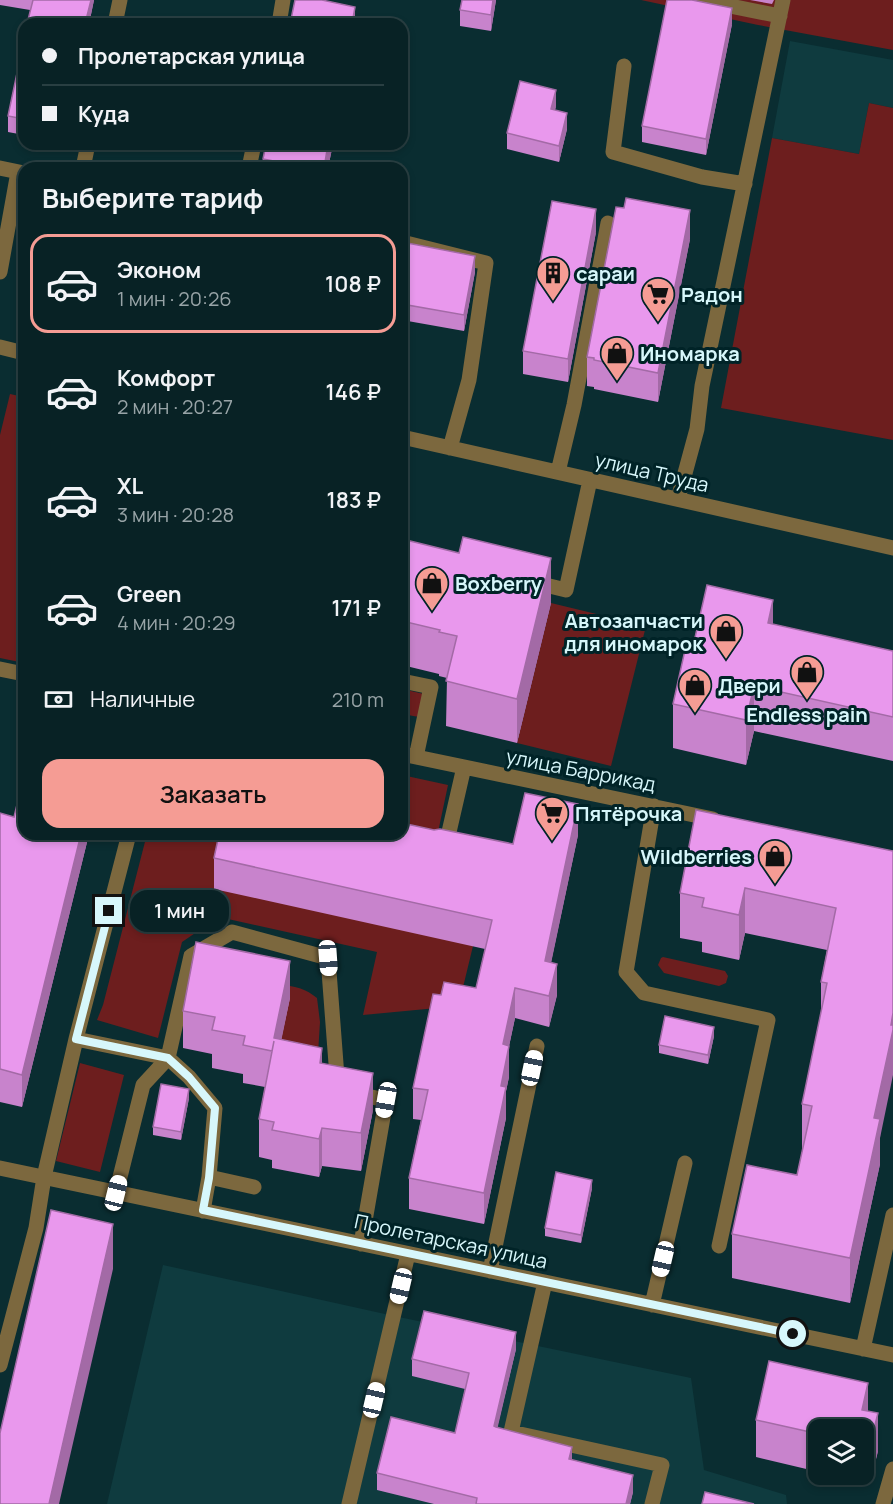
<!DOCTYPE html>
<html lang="ru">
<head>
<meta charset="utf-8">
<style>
  body { margin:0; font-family:Manrope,sans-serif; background:#112a2d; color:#f1f3f6; height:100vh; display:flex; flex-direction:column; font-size:22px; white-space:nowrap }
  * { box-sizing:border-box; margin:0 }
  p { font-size:20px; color:#98a4a7 }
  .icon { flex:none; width:33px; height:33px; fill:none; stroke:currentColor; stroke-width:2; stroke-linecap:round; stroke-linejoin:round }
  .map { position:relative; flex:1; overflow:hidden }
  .panel { position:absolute; left:18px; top:162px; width:390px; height:678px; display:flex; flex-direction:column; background:#082225; border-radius:18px; box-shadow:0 3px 9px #0003,0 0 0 2px #293f42 }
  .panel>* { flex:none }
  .guide { position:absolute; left:18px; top:18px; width:390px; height:132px; border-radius:18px; box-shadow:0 3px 9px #0003,0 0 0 2px #293f42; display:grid; align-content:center; height:132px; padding:0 24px; background:#082225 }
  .controls { position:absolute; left:808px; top:1419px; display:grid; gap:12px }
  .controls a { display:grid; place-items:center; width:66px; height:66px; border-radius:12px; background:#082225; box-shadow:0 3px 9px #0003,0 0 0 2px #293f42; font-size:30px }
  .end { position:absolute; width:27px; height:27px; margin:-14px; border:8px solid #d7f7fb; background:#111; box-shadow:0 0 0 3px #111 }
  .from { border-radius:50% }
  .bubble { position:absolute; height:42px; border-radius:18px; background:#082225; box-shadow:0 3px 9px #0003,0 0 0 2px #293f42; font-size:20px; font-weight:600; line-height:42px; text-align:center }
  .car { position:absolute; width:18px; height:36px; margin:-18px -9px; border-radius:8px; box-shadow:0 0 4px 2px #0007; background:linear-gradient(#fff 24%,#345 0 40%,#fff 0 76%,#345 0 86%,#fff 0) }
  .guide b { display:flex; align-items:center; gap:21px; height:57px; font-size:22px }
  .guide b+b { border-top:2px solid #293f42 }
  .guide i { width:15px; height:15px; background:#f1f3f6 }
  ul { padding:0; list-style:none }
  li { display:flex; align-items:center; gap:18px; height:99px; margin:0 12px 9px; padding:0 12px; border:3px solid transparent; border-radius:18px }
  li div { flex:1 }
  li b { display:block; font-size:22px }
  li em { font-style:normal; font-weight:600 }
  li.selected { border-color:#f59c94 }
  li>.icon { width:54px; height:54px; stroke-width:1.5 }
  h2 { padding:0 24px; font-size:27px; line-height:72px }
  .pay { display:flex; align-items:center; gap:15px; height:66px; padding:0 24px; font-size:22px }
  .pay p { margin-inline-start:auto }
  .action { display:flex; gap:12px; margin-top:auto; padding:12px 24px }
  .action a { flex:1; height:69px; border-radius:18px; background:#f59c94; color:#111; font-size:24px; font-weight:600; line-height:69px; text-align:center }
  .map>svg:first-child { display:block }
  .built { fill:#0f3b3f }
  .green { fill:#6d1e1e }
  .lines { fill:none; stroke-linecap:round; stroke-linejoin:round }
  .minor { stroke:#7c683e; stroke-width:15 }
  .wall { fill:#c883cc }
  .shaded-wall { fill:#a36aa6 }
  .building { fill:#e998ed; stroke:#a36aa6; stroke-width:1.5 }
  .route { stroke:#d7f7fb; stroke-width:8 }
  .labels { text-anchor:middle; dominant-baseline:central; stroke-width:6; stroke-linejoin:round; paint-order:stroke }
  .poi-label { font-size:20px; font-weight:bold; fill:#d7f7fb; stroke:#002327; text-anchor:start }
  .street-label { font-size:20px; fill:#d7f7fb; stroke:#002327 }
</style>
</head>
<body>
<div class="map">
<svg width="893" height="1504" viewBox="0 0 893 1504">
  <rect width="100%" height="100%" fill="#0a2d31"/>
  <path class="built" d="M790,41l103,19v48l-24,-5 -10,51 -87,-16z
    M163,1265l231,51 297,62 13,92 82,25 1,9h-680z"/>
  <path class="green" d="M641,0h252v50l-135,-25z
    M869,103l24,5v332l-172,-32 51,-270 87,16z
    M10,394l14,3v266l-24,-5v-223z
    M551,603l95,23 -35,140 -94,-23z
    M402,689l22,5 -5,23 -17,-3z
    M402,775l46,10 -11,52 -35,-8z
    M147,834h79l247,112 -16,66 -20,-4 -74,7 14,-63 -158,-35 -37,25 -24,96 -61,-18 6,-15z
    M663,957l62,14 3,5 -2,7 -7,3 -55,-13 -6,-8 3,-7z
    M281,985c15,1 25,4 36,13l3,24 -2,32 -44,22z
    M80,1063l44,12 -24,97 -44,-11z"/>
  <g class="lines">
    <path class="minor" d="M700,0l80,16
      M115,24l5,-24
      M279,24l4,-24
      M624,66l-11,86 89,25 43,7
      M0,168l24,5
      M83,168l5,-24
      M249,168l5,-24
      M402,242l84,21 -17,117 -19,68
      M0,272l18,-100
      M0,347l24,6
      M402,437l491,111
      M558,472l16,-67 34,-182
      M678,499l19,-70 5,-43 81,-386
      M533,582l33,8 24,-110
      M0,669l24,5
      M402,681l29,6 -15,70
      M402,754l311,65
      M654,806l-28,166 18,21 124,27 -49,226
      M443,847l3,-2 18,-78
      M76,1039l92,19 23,-102 41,-24 96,26 10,132 48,10 -25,144
      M0,1168l893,187
      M209,1177l45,10
      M116,1193l27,-108 25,-27 21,19 26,31 -6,69 -6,34
      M490,1271l47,-225
      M545,1282l-34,150 151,33 -10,39
      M652,1305l33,-142
      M863,1349l30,-134
      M0,1365l36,-137 8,-51 32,-138 53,-205
      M349,1504l59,-250
      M883,1504l10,-35"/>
  </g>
  <path class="wall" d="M0,0h94l-5,24 -59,-14 -30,-5z
    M462,0h34l-5,31 -31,-5v-16z
    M750,0h24l-2,4z
    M732,24l-26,131 -64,-13v-16z
    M24,40v95l-16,-3v-16z
    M556,106l-1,4 12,19 -8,33 -52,-13v-16z
    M333,144l-5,24h-65v-9z
    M596,232l-28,150 -45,-8v-23z
    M690,239l-32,163 -64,-13v-2l-7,-1v-29z
    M402,242l73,30 -11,59 -62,-11z
    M402,539l57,14 92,50 -34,140 -71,-17 1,-48 -8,-2v-2l-37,-9z
    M773,624l120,27v110l-139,-30 -8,34 -73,-17v-44l21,-62z
    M0,813l24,21h65l-67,273 -22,-5z
    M434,830l79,14 65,-9 -27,127 6,33 -8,32 -34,-9 -6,28v31l-3,14v27l-22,106 -75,-15v-31l12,-58 -8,-1v-31l28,-93 35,-7 9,-39 -271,-60v-31z
    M893,851l-13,287v26l-30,139 -118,-25v-44l65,-59 6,-26h-1v-45l19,-91v-31l6,-32 -82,-17 -6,27 -37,-8v-10l-22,-4v-45z
    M290,998l-9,42 41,23 51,47 -12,61 -39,-5 -3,11 -47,-9v-8l-13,-3v-38l6,-32 -22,-4v-9l-31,-6v-14l-29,-6v-37z
    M714,1036l-6,28 -49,-11v-8z
    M189,1098l-8,42 -28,-5v-8z
    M592,1188l-11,55 -36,-7v-8z
    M516,1349l-19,79 75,32 61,32 -3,12h-196l-57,-14v-17l78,-40 10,-44 -53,-13v-17z
    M868,1411l10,40 -8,32 -38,-9h32v-44h-45v42l-63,-15v-37z"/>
  <path class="shaded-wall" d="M91,0h3l-5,24h-4z
    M493,0h3l-5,31v-16z
    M355,7v17h-3z
    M732,8v16l-26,131v-16z
    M556,90v16l-5,19v-16z
    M567,113v16l-8,33v-16z
    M328,144h5l-5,24h-4z
    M596,209v23l-28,150v-23z
    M690,210v29l-32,163v-29z
    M475,256v16l-11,59v-16z
    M551,558v45l-34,140v-44z
    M773,600v44l-5,-21z
    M754,686v45l-8,34v-45z
    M578,804v31l-33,157v-31z
    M81,834h8l-67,273v-32z
    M745,888v45l-6,27v-45z
    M290,961v37l-16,78v-38z
    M557,964v31l-8,32v-31z
    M515,988v30l-12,57v-31z
    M893,1013v62l-13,63v26l-30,139v-45z
    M714,1027v9l-6,28v-9z
    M509,1046v31l-3,14v27l-22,106v-31l17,-107z
    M322,1048v37l-2,-22z
    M373,1073v37l-12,61v-38z
    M189,1089v9l-8,42v-8z
    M322,1128v38l-3,11v-38z
    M592,1180v8l-11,55v-8z
    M113,1224v45l-54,235h-10z
    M516,1332v17l-22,94v-17z
    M868,1383v38l-6,-11z
    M878,1413v38l-8,32v-38z
    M572,1447v17l-3,-5z
    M633,1475v17l-3,12h-4z"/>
  <path class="building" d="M33,0h58l-6,24h-58z
    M295,0h27l33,7 -3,17h-62z
    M462,0h31l-2,15 -31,-5z
    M667,0h25l40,8 -26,131 -64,-13z
    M24,40v79l-16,-3z
    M520,81l36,9 -5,19 16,4 -8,33 -52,-13z
    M266,144h62l-4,24h-13l-48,-9z
    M626,198l64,12 -32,163 -64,-13v-2l-7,-1 29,-150 8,1z
    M552,201l44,8 -28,150 -45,-8z
    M402,242l73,14 -11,59 -62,-11z
    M463,537l88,21 -34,141 -71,-18 11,-45 -18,-4 1,-2 -38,-9v-82l57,14z
    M707,585l66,15 -5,23 125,28v66l-139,-31 -8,34 -73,-16 14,-63 7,1z
    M24,776v58h57l-59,241 -22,-6v-256l14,4z
    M525,793l53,11 -33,157 12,3 -8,32 -34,-8 -12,56 6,2 -8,40 5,1 -22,106 -75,-15 19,-88 -15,-2 20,-94 8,1 3,-13 32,6 16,-68 -278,-62 5,-24h183v-11l32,7 6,-1 73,15z
    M696,810l197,41v162l-2,12h2v5l-19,88 6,1 -30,139 -118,-24 15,-69 50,10 15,-69 -10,-2 25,-121 -6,-1 15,-74 -91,-20 -6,27 -37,-8 2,-9 -24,-5z
    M196,942l94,19 -16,77 48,10 -2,15 53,10 -12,60 -39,-5 -3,11 -47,-9 2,-8 -15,-3 15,-78 -2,10 -29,-6 2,-9 -33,-6 3,-13 -32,-6z
    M665,1016l49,11 -6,28 -49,-10z
    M161,1084l28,5 -8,43 -28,-5z
    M556,1172l36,8 -11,55 -36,-7z
    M51,1210l62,14 -64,280h-49v-71z
    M424,1311l92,21 -22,94 2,1 76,20 -3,12 64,16 -7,29h-150l1,-6 -100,-25 14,-56 64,16 14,-60 -57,-14z
    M769,1361l99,22 -6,27 16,3 -8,32 -6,-1v-14h-45v4l-63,-14z
    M705,1492l49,12h-52z"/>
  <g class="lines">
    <path class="route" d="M109,911l-33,128 92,19 21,19 26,31 -6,70 -6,32 590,124"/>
  </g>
  <defs>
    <g id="building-pin" transform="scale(1.725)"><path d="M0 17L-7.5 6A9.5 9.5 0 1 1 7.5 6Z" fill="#f59c94" stroke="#002327"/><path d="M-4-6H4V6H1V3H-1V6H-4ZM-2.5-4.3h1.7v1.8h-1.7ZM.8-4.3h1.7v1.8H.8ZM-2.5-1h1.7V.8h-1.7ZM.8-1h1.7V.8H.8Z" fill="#111"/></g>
    <g id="supermarket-pin" transform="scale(1.725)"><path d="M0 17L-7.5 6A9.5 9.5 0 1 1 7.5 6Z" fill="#f59c94" stroke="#002327"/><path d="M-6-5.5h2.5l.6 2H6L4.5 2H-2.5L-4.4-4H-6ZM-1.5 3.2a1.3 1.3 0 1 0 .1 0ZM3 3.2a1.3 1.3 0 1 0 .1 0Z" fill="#111"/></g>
    <g id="shop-pin" transform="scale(1.725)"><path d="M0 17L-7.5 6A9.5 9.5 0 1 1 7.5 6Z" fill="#f59c94" stroke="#002327"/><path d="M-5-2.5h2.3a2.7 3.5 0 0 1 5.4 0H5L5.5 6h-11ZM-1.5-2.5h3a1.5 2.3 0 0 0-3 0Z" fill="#111"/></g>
  </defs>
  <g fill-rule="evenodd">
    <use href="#building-pin" x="553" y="273"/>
    <use href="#supermarket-pin" x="658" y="294"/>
    <use href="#shop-pin" x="617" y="353"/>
    <use href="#shop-pin" x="432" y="583"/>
    <use href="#shop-pin" x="726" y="631"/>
    <use href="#shop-pin" x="807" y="672"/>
    <use href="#shop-pin" x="695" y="685"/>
    <use href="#supermarket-pin" x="552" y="813"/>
    <use href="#shop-pin" x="775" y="856"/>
  </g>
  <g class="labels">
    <g class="poi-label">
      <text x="576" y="273">сараи</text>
      <text x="681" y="294">Радон</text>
      <text x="640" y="353">Иномарка</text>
      <text x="455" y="583">Boxberry</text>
      <text x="703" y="620" text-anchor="end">Автозапчасти<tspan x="703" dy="23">для иномарок</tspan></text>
      <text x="718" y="685">Двери</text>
      <text x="807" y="714" text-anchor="middle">Endless pain</text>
      <text x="575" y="813">Пятёрочка</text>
      <text x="752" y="856" text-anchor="end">Wildberries</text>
    </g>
    <g class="street-label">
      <text transform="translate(652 472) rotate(13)">улица Труда</text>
      <text transform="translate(581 770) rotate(11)">улица Баррикад</text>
      <text transform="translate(451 1241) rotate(12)">Пролетарская улица</text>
    </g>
  </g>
</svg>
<div class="controls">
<a><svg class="icon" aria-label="layers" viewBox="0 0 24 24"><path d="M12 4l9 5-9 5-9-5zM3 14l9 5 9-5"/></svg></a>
</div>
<i class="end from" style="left:793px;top:1334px"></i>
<i class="end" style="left:109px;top:911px"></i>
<div class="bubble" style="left:130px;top:890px;width:99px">1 мин</div>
<i class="car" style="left:328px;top:958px;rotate:176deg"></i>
<i class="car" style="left:532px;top:1068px;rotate:12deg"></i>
<i class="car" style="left:386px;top:1100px;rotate:190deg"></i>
<i class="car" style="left:116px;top:1193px;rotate:14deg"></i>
<i class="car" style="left:663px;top:1259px;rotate:193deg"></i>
<i class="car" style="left:401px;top:1286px;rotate:193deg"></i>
<i class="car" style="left:374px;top:1400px;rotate:13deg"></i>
<div class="guide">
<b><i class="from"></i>Пролетарская улица</b>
<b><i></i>Куда</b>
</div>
<section class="panel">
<h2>Выберите тариф</h2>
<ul>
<li class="selected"><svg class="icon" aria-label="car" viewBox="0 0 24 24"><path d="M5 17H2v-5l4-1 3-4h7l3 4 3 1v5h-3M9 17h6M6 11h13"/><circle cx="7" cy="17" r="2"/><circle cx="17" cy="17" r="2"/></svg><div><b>Эконом</b><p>1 мин · 20:26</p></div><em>108 ₽</em></li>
<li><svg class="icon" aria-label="car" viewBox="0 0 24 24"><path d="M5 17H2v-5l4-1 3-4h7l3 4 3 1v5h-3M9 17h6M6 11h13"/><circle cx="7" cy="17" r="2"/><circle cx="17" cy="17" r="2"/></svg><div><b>Комфорт</b><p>2 мин · 20:27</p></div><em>146 ₽</em></li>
<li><svg class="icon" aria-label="car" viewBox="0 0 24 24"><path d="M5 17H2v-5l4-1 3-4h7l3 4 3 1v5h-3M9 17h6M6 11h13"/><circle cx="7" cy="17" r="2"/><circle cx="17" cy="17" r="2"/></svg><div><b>XL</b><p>3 мин · 20:28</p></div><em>183 ₽</em></li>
<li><svg class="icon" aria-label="car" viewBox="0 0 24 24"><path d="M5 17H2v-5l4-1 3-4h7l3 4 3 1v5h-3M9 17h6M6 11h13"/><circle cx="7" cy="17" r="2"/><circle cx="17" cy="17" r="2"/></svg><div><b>Green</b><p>4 мин · 20:29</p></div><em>171 ₽</em></li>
</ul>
<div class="pay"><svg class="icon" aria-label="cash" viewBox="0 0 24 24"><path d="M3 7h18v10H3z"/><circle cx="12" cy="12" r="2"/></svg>Наличные<p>210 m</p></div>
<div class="action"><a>Заказать</a></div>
</section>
</div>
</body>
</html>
